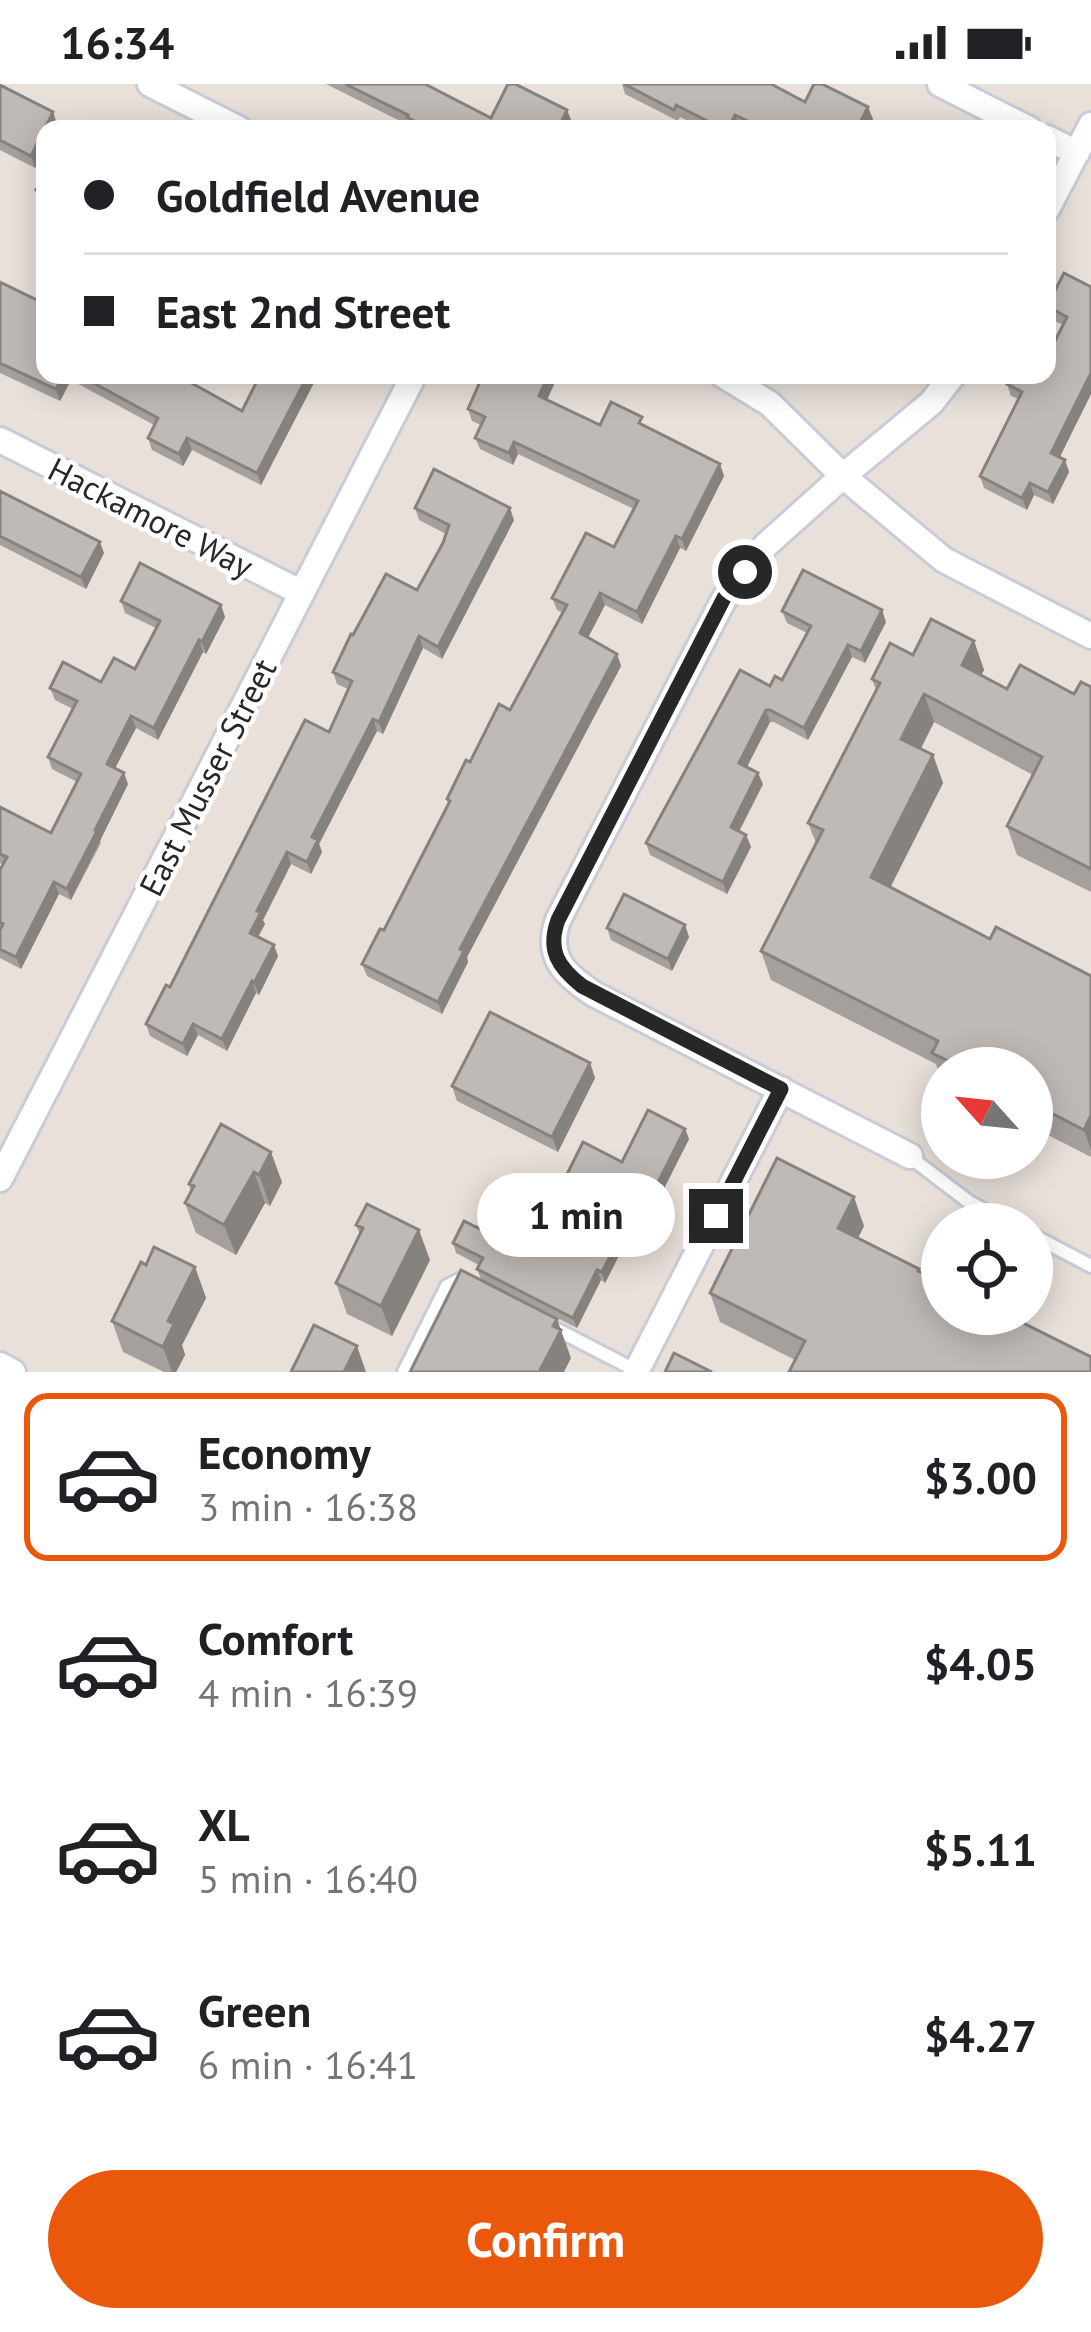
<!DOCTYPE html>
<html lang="en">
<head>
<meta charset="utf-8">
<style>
  body { margin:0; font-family:"PT Sans",sans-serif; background:#f6f6f6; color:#202124; height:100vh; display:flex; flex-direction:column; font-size:45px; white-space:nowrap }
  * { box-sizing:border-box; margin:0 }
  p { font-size:39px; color:#757577 }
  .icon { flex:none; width:66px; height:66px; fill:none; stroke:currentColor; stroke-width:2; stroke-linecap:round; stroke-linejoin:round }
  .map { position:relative; height:1288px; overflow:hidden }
  .details { display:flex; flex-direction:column; background:#fff; flex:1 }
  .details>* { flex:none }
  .banner { position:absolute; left:36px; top:36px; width:1020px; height:264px; border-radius:24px; box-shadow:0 6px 30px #0003; display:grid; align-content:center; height:264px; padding:0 48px; background:#fff }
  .needle { width:78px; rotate:297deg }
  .tools { position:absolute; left:921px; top:963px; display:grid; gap:24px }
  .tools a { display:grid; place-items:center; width:132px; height:132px; border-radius:50%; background:#fff; box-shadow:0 6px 30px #0003; font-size:60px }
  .end { position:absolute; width:54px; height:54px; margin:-27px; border:15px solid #272727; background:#fff; box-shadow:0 0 0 6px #fff }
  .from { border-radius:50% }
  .bubble { position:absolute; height:84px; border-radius:42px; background:#fff; box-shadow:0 6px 30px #0003; font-size:39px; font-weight:600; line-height:84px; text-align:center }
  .banner b { display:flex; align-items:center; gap:42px; height:114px; font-size:45px }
  .banner b+b { border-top:3px solid #e0e0e0 }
  .banner i { width:30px; height:30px; background:#202124 }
  ul { padding:21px 0 0; list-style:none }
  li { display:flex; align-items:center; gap:36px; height:168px; margin:0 24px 18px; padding:0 24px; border:6px solid transparent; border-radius:24px }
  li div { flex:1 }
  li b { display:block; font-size:45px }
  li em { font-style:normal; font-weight:600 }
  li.active { border-color:#ea580c }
  li>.icon { width:108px; height:108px; stroke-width:1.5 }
  .action { display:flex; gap:24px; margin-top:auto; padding:24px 48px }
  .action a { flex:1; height:138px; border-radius:72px; background:#ea580c; color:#fff; font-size:48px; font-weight:600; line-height:138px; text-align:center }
  .status { display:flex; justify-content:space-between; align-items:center; height:84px; padding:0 60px; background:#fff; direction:ltr }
  .status svg { height:33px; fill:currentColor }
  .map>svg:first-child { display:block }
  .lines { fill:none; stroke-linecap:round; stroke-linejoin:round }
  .service-casing { stroke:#c8ccd7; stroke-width:18 }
  .minor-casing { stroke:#c8ccd7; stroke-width:30 }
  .service { stroke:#fff; stroke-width:12 }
  .minor { stroke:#fff; stroke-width:24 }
  .wall { fill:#a5a09d }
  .shaded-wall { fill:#86827f }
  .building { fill:#c0bab6; stroke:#86827f; stroke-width:3 }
  .route { stroke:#272727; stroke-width:15 }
  .labels { text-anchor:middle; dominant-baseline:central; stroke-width:9; stroke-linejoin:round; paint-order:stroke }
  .street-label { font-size:33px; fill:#272727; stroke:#fff }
</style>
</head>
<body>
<div class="status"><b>16:34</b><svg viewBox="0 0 49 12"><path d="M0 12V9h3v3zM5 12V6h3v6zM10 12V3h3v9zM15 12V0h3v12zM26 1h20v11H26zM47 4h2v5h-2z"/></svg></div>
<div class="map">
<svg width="1091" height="1288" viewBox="0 0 1091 1288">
  <rect width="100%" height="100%" fill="#e8e0d9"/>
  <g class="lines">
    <g class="service-casing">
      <path id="service" d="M910,1073l59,45 41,22
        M1032,1151l59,31
        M550,1242l87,45
        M404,1288l43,-86 12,-6 8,4"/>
    </g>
    <g class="minor-casing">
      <path id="minor" d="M150,0l89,45
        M940,0l89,45
        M1047,54l30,15
        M1047,125l44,-84
        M723,291l47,29 73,72 101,84 147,76
        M0,356l302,153
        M910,1072l-316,-162c-29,-19 -49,-37 -36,-74l166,-321 42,-54 77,-69 88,-73 22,-28
        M0,1095l414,-804
        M0,1281l13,7
        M636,1288l145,-283"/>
    </g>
    <use href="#service" class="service"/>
    <use href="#minor" class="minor"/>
  </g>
  <path class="wall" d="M326,0h99l66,34 81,4 -4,7h-157l-1,-3z
    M622,0h149l34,18 68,17 -5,10h-123l-5,-3 -2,3h-34l-24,-12 -2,4 -53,-27z
    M0,1l53,27 4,12 -22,44 -35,-18z
    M45,89v31l-4,-2 -5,-12z
    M0,198l45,93h132l65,36 18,-36h58l-57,110 -69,-35 -9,16 -31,-16 -4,-12 6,-13 -83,-45 -11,21 -60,-28z
    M1091,203v107l-32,63 6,3 4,12 -16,32 -19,-9 -7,15 -43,-22 -4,-12 39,-77 -8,-3 -4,-12 40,-9 16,-50 -12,-6 -4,-13z
    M483,291h73l1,3 -10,22 53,25 46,2 78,49 -38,75 -6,-3 -38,76 -37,-19 -17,33 29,16 4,12 -154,291 1,5 -26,52 -75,-38 -5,-12 22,-34 64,-126 -1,-5 23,-37 40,-52 53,-97 -6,-3 -5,-12 62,-51 20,-38 -116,-55 -5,11 -33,-16 -5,-11 6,-13 -9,-4 -4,-12z
    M0,407l104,62 -18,36 -86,-44z
    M415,424l99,12 -72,139 -19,-11 -40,86 -6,-3 -58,113 3,8 -11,22 -20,-10 -28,56 2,4 -7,13 20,19 -19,39 -3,-2 -29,58 -29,-16 -11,21 -37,-20 -4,-12 183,-292 19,-43 -11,-5 -4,-12 20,-37 64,-45 26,-47 3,-9 -27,-14z
    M121,517l100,4 4,12 -19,37 -3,-2 -45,88 -22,-12 -21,40 13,16 -28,56 1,3 -30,57 -12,-6 -38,75 -21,-11v-88l3,-5 -3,-2v-56l51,26 26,-51 -25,-13 -4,-12 25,-48 -18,-9 -5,-12 51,-6 34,-13 21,-41 -31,-15z
    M782,527l104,11 -21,41 -13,-6 -44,83 -34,-18h-4l-23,45 16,17 -24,48 7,3 5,12 -24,47 -77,-39 -4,-12 124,-157 12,-6 25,-47 -20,-10z
    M974,557l10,29 -3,5 26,14 67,5 17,-7v205l-74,-37 -10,-29 26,-51 -99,-53 -13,27 12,6 10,28 -53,104 100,52 101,37v181l-59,-30v-59h-90v11l-6,-15 -165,-84 -10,-29 55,-108 -8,-20 68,-133 -4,-11 41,-24z
    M685,841l4,12 -17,34 -61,-31 -4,-12z
    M590,979l5,15 -37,74 -101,-51 -5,-15z
    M221,1040l61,58 -12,24 -5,-3 -29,52 -40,-22 -11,-30 6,-11 -2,-8z
    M685,1045l4,10 -49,97 -9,-4 -26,51 -4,-3 -24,48 -96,-49 -4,-10 2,-4 -23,-12 -3,-10 75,10 94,-91z
    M356,1141l74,35 -38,76 -45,-22 -11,-31 24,-48z
    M864,1142l-6,12 61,31 1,3 -125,88 -75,-38 -10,-29z
    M146,1181l49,2 11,31 -24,47 3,10 -9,17h-12l-41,-20 -11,-31z"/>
  <path class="shaded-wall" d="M868,23l5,12 -5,10h-11z
    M567,26l5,12 -4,7h-10z
    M53,28l4,12 -2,5h-10v20l-10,19 -4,-12z
    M735,31l5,11 -2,3h-10z
    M1091,289v21l-35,71 -5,-12z
    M63,291h6l2,5 -11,21 -4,-12z
    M308,291h10l-57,110 -4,-12z
    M548,291h8l1,3 -14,30 -4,-12z
    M187,354l5,12 -9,16 -4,-12z
    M514,358l4,12 -5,11 -4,-12z
    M1065,376l4,12 -16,32 -5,-12z
    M720,380l4,12 -38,75 -4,-12z
    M1030,399l4,12 -7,15 -5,-12z
    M510,424l4,12 -72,139 -4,-12z
    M676,452l4,12 -38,76 -5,-12z
    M100,458l4,11 -18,36 -5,-12z
    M600,509l5,12 -21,40 -4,-12z
    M221,521l4,12 -19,37 -4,-12z
    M882,526l4,12 -21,41 -4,-12z
    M419,552l4,12 -40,86 -4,-12z
    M199,556l4,12 -45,88 -4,-12z
    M974,557l10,29 -12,23 -10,-28z
    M848,561l4,12 -44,83 -4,-12z
    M617,570l4,12 -154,291 1,5 -26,52 -4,-12 22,-53z
    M924,610l10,28 -23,45 -10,-28z
    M766,626l4,12 -27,52 -4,-11z
    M131,632l5,12 -25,48 -4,-12z
    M373,635l4,12 -58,113 3,8 -11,22 -4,-12 5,-25z
    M933,671l10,28 -62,123 -10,-29z
    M124,689l4,11 -57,116 -4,-11z
    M758,689l5,11 -28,55 -4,-12z
    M746,751l5,12 -24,47 -4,-12z
    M287,768l4,12 -28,56 2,4 -11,20 -4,-11 7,-22z
    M54,798l5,12 -38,75 -5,-12z
    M685,841l4,12 -17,34 -4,-12z
    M274,861l4,11 -19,39 -5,-12z
    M252,897l4,12 -29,58 -5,-12z
    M193,940l5,11 -11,21 -4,-12z
    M590,979l5,15 -37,74 -6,-15z
    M1091,1031v35l-7,-20z
    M685,1045l4,10 -49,97 -4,-10z
    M271,1068l11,30 -12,24 -11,-31z
    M254,1088l11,31 -29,52 -12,-30z
    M854,1113l10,29 -15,30 -11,-28z
    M628,1137l3,11 -26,51 -3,-11z
    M419,1146l11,30 -38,76 -11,-30z
    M195,1183l11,31 -24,47 3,10 -9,17h-4l-9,-25 5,-26z
    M597,1186l4,10 -24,48 -4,-10z
    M557,1235l14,39 -7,14h-25z
    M357,1262l9,26h-22z"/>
  <path class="building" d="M345,0h80l66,34 17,-34h7l52,26 -9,19h-129l-22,-12 1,-2z
    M624,0h147l34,18 9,-18h8l46,23 -11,22h-93l-29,-14 -7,14h-5l-47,-24 -2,5z
    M0,1l53,27 -22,44 -31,-16z
    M45,89v21l-9,-4z
    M1064,189l27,14v86l-40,80 14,7 -17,32 -18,-9 -8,15 -42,-22 42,-84 -15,-8 4,-9h36v-18l20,-40 -20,-11z
    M0,198l45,22v71h18l-7,14 -56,-26z
    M79,291h98l65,36 18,-36h48l-51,98 -70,-35 -8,16 -31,-16 10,-20z
    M483,291h65l-9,21 61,29 11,-23 31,15 -3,6 81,41 -38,75 -6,-3 -39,76 -37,-19 -20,40 37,21 -157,295 4,2 -26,51 -76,-38 18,-35 4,1 66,-129 -3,-2 19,-39 4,2 29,-58 11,6 57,-105 -15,-7 34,-65 28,14 24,-46 -124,-59 -5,11 -34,-15 10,-21 -17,-8z
    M434,385l76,39 -72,139 -19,-11 -40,86 -6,-3 -61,118 6,3 -11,22 -20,-10 -30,59 4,1 -11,21 24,12 -20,38 -2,-2 -30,58 -29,-15 -10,20 -37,-20 20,-39 4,2 135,-267 24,12 23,-51 -19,-9 18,-38 2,1 33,-61 31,16 26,-47 6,-18 -34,-17z
    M0,407l100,51 -19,35 -81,-41z
    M140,479l81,42 -19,37 -3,-2 -45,88 -23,-12 -24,48 17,9 -29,57 2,1 -30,58 -13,-7 -38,75 -16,-8v-19l3,-6 -3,-2v-52l7,-13 -7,-3v-47l51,26 30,-59 -33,-17 29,-56 -27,-13 13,-26 38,20 13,-24 21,11 25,-48 -39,-20z
    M803,486l79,40 -21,41 -13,-6 -44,83 -34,-18h-4l-27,53 19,10 -27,54 15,8 -23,47 -77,-39 94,-173 30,16 5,-10 7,4 29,-54 -29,-15z
    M931,535l43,22 -12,24 45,24 13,-24 54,29 7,-12 10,5v182l-84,-43 35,-69 -118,-63 -23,45 32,16 -62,122 119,62 6,-12 95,49v139l-7,15 -52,-27v-35h-69l-31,-15 6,-12 -177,-90 62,-121 -15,-7 72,-140 -8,-4 18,-36 23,12z
    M624,810l61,31 -17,34 -61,-31z
    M490,928l100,51 -38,74 -100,-51z
    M648,1026l37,19 -49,97 -8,-5 -26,51 -5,-2 -24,48 -96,-49 6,-11 -30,-15 11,-22 64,32 55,-111 39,20z
    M221,1040l50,28 -12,23 -5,-3 -30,53 -39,-22 9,-17 -5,-2z
    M777,1074l77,39 -16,31 81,41 -1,2 24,11v32h63l86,43v15h-302l16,-31 -95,-48z
    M367,1120l52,26 -38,76 -45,-23 27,-55 -7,-3z
    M154,1163l41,20 -27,54 6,3 -11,23 -51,-26 29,-59 5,3z
    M461,1186l96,49 -4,7 8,4 -22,42h-129z
    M314,1241l43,21 -13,26h-53z
    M674,1269l38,19h-47z"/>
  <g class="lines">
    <path class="route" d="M716,1132l65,-127 -199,-103c-24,-19 -35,-36 -24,-66l166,-322 21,-26"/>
  </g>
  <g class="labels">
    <g class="street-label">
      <text transform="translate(151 433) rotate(27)">Hackamore Way</text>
      <text transform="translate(207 693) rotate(-63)">East Musser Street</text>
    </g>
  </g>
</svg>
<div class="tools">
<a><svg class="needle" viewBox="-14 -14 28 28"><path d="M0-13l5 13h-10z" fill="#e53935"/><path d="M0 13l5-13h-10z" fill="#757577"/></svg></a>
<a><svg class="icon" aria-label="locate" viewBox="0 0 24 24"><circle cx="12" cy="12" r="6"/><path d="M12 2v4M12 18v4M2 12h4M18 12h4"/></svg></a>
</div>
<i class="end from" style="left:745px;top:488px"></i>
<i class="end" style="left:716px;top:1132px"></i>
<div class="bubble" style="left:477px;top:1089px;width:198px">1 min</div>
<div class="banner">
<b><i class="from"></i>Goldfield Avenue</b>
<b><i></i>East 2nd Street</b>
</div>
</div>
<section class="details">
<ul>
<li class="active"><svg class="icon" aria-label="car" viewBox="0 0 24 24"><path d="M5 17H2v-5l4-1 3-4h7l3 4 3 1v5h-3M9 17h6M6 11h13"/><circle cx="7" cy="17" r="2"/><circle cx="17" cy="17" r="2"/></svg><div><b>Economy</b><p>3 min · 16:38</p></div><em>$3.00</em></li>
<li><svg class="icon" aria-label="car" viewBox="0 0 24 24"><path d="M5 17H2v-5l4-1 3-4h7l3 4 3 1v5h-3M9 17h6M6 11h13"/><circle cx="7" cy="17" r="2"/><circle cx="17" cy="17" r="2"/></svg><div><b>Comfort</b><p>4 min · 16:39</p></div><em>$4.05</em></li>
<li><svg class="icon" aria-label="car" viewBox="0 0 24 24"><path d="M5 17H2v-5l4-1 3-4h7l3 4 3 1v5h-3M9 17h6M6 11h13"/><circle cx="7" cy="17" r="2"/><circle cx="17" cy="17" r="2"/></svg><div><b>XL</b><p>5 min · 16:40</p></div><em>$5.11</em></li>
<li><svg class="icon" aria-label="car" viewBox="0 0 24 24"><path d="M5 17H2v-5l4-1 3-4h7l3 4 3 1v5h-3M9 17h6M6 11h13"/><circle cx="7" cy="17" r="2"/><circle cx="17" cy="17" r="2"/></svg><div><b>Green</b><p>6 min · 16:41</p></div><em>$4.27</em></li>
</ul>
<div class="action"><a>Confirm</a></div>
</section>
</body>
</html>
